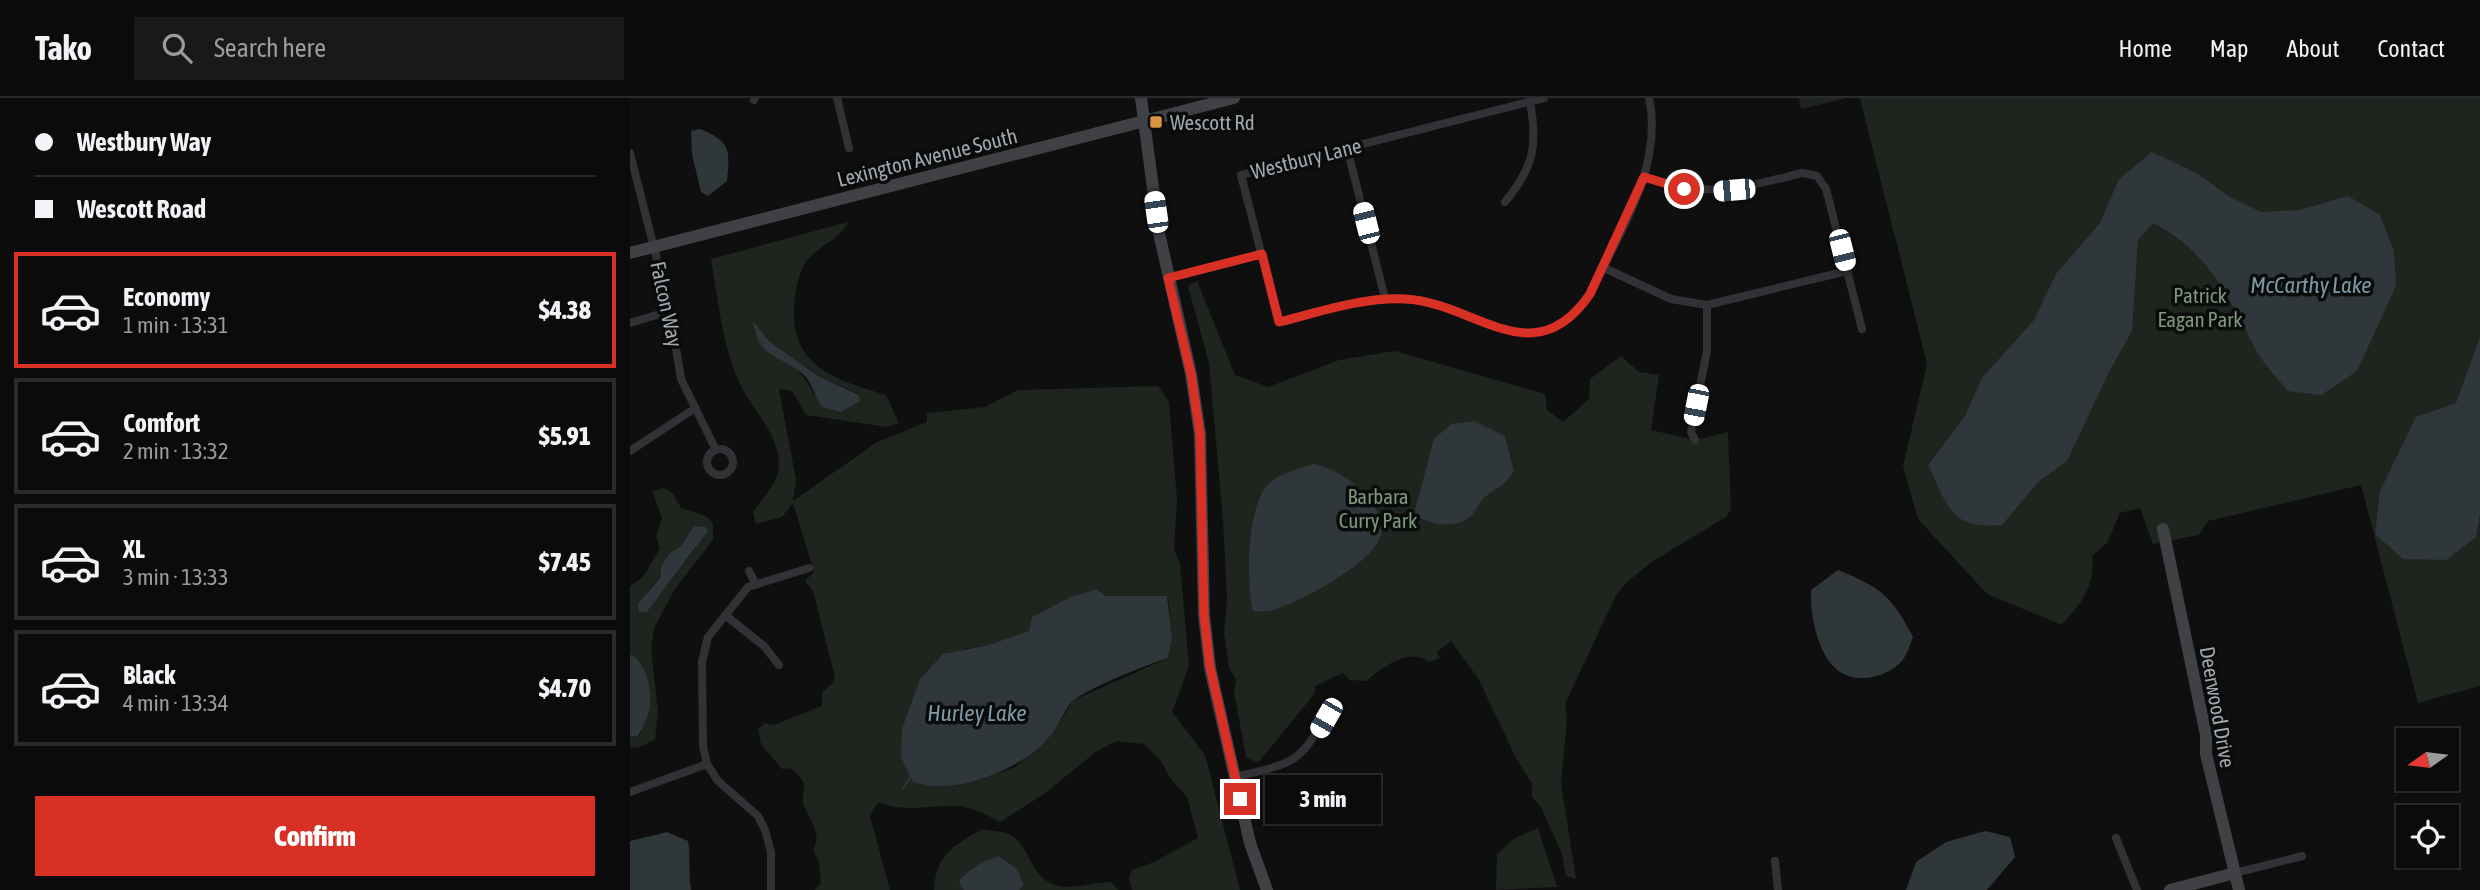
<!DOCTYPE html>
<html lang="en">
<head>
<meta charset="utf-8">
<style>
  body { margin:0; font-family:"Asap Condensed",sans-serif; background:#19191a; color:#f1f3f6; height:100vh; display:flex; flex-direction:column; font-size:26px; white-space:nowrap }
  * { box-sizing:border-box; margin:0 }
  p { font-size:23px; color:#9a9b9d }
  .icon { flex:none; width:38px; height:38px; fill:none; stroke:currentColor; stroke-width:2; stroke-linecap:round; stroke-linejoin:round }
  .map { position:relative; flex:1; overflow:hidden }
  .details { display:flex; flex-direction:column; background:#0b0b0c; width:630px }
  .details>* { flex:none }
  .banner { display:grid; align-content:center; height:154px; padding:0 35px; background:#0b0b0c }
  .needle { width:46px; rotate:256deg }
  .buttons { position:absolute; left:1766px; top:630px; display:grid; gap:14px }
  .buttons a { display:grid; place-items:center; width:63px; height:63px; border-radius:0px; background:#0b0b0c; box-shadow:0 2px 5px #0004,0 0 0 2px #2b2b2d; font-size:35px }
  .end { position:absolute; width:32px; height:32px; margin:-16px; border:9px solid #d93025; background:#fff; box-shadow:0 0 0 4px #fff }
  .from { border-radius:50% }
  .bubble { position:absolute; height:49px; border-radius:0px; background:#0b0b0c; box-shadow:0 2px 5px #0004,0 0 0 2px #2b2b2d; font-size:23px; font-weight:800; line-height:49px; text-align:center }
  .car { position:absolute; width:21px; height:42px; margin:-21px -10px; border-radius:9px; box-shadow:0 0 5px 2px #0007; background:linear-gradient(#fff 24%,#345 0 40%,#fff 0 76%,#345 0 86%,#fff 0) }
  .banner b { display:flex; align-items:center; gap:24px; height:66px; font-size:26px }
  .banner b+b { border-top:2px solid #2b2b2d }
  .banner i { width:18px; height:18px; background:#f1f3f6 }
  ul { padding:0; list-style:none }
  li { display:flex; align-items:center; gap:21px; height:116px; margin:0 14px 10px; padding:0 21px; border:4px solid #2b2b2d; border-radius:0px }
  li div { flex:1 }
  li b { display:block; font-size:26px }
  li em { font-style:normal; font-weight:800 }
  li.selected { border-color:#d93025 }
  li>.icon { width:63px; height:63px; stroke-width:1.5 }
  .primary-button { display:flex; gap:14px; margin-top:auto; padding:14px 35px }
  .primary-button a { flex:1; height:80px; border-radius:0px; background:#d93025; color:#fff; font-size:28px; font-weight:800; line-height:80px; text-align:center }
  header { display:flex; align-items:center; gap:42px; box-sizing:border-box; height:98px; padding:0 35px; background:#0b0b0c; border-bottom:2px solid #2b2b2d }
  header strong { font-size:33px }
  nav { display:flex; gap:38px; margin-inline-start:auto; font-size:24px }
  .search { width:490px; height:63px; background:#19191a; display:flex; align-items:center; gap:18px; box-sizing:border-box; padding:0 24px; border-radius:0px; color:#9a9b9d; font-size:26px }
  main { display:flex; flex:1; min-height:0 }
  .map>svg:first-child { display:block }
  .green { fill:#1e241e; fill-rule:evenodd }
  .water { fill:#2f373b }
  .lines { fill:none; stroke-linecap:round; stroke-linejoin:round }
  .stream { stroke:#2f373b; stroke-width:2 }
  .street { stroke:#313235; stroke-width:8 }
  .secondary { stroke:#3f4145; stroke-width:12 }
  .route { stroke:#d93025; stroke-width:9 }
  .poi-dot { fill:#d9923f; stroke:#0a0b0b; stroke-width:2.5 }
  .labels { text-anchor:middle; dominant-baseline:central; stroke-width:7; stroke-linejoin:round; paint-order:stroke }
  .poi-label { font-size:21px; fill:#a2a8b0; stroke:#0a0b0b; text-anchor:start }
  .street-label { font-size:21px; fill:#a2a8b0; stroke:#0a0b0b }
  .park-label { font-size:21px; fill:#7d987b; stroke:#0a0b0b }
  .water-label { font-size:23px; font-style:italic; fill:#7d99a7; stroke:#0a0b0b }
</style>
</head>
<body>
<header>
<strong>Tako</strong>
<div class="search"><svg class="icon" aria-label="search" viewBox="0 0 24 24"><circle cx="10" cy="10" r="6"/><path d="M15 15l6 6"/></svg>Search here</div>
<nav><a>Home</a><a>Map</a><a>About</a><a>Contact</a></nav>
</header>
<main>
<section class="details">
<div class="banner">
<b><i class="from"></i>Westbury Way</b>
<b><i></i>Wescott Road</b>
</div>
<ul>
<li class="selected"><svg class="icon" aria-label="car" viewBox="0 0 24 24"><path d="M5 17H2v-5l4-1 3-4h7l3 4 3 1v5h-3M9 17h6M6 11h13"/><circle cx="7" cy="17" r="2"/><circle cx="17" cy="17" r="2"/></svg><div><b>Economy</b><p>1 min · 13:31</p></div><em>$4.38</em></li>
<li><svg class="icon" aria-label="car" viewBox="0 0 24 24"><path d="M5 17H2v-5l4-1 3-4h7l3 4 3 1v5h-3M9 17h6M6 11h13"/><circle cx="7" cy="17" r="2"/><circle cx="17" cy="17" r="2"/></svg><div><b>Comfort</b><p>2 min · 13:32</p></div><em>$5.91</em></li>
<li><svg class="icon" aria-label="car" viewBox="0 0 24 24"><path d="M5 17H2v-5l4-1 3-4h7l3 4 3 1v5h-3M9 17h6M6 11h13"/><circle cx="7" cy="17" r="2"/><circle cx="17" cy="17" r="2"/></svg><div><b>XL</b><p>3 min · 13:33</p></div><em>$7.45</em></li>
<li><svg class="icon" aria-label="car" viewBox="0 0 24 24"><path d="M5 17H2v-5l4-1 3-4h7l3 4 3 1v5h-3M9 17h6M6 11h13"/><circle cx="7" cy="17" r="2"/><circle cx="17" cy="17" r="2"/></svg><div><b>Black</b><p>4 min · 13:34</p></div><em>$4.70</em></li>
</ul>
<div class="primary-button"><a>Confirm</a></div>
</section>
<div class="map">
<svg width="1850" height="792" viewBox="0 0 1850 792">
  <rect width="100%" height="100%" fill="#0f0f10"/>
  <path class="green" d="M1169,0h47l-45,11z
    M1230,0h620v588l-62,17 -57,-218 -153,36 -9,14 -46,9 -13,-36 -20,5 -13,30 -15,13c3,32 -10,46 -30,69l-75,-31 -69,-75 -15,-53 24,-102z
    M218,124c-6,16 -32,25 -42,40 -9,14 -11,31 -12,47 -3,59 46,72 92,86l13,28 -12,4 -81,-12 -14,-24 -13,-2 17,91 -3,21 84,-59 50,-20v-9l58,-6 33,-17 140,-4 11,16 8,98 -3,50 6,13 9,103 -17,46 33,43 35,135h-108l-3,-13 3,-7 22,-8 44,-24 -11,-41 -17,-19 -9,-17 -17,-17 -27,-3 -20,10 -53,43 -44,28c-14,-8 -30,-16 -46,-16 -28,-1 -49,7 -76,-4l-8,14 20,74h-75l6,-7 -2,-21 -6,-12c9,-17 -2,-28 -8,-42 -8,-17 11,-20 -15,-40l-8,1 -21,-25 -3,-15 7,-6 9,2 48,-19v-14l10,-8 3,-7 -22,-86 -8,-10 9,-9 -21,-69 -11,14 -26,7 -3,-12c9,-13 25,-29 26,-46 1,-32 -29,-58 -41,-86 -16,-38 -20,-81 -27,-121zM124,224l15,19 47,34 43,19h-45c-11,-25 -39,-42 -60,-61zM467,491l8,7 63,1 4,42 -4,19 -94,42 -24,36 -35,31 -33,12 -60,6 44,-137c15,2 48,-10 63,-17l3,-14 38,-20z
    M567,183l38,94 33,12 71,-27 56,-9 150,43 2,16 16,12 26,-23 1,-20 31,-23 18,16 20,3 -8,55 44,10 33,-8 3,77 -5,8 -73,44 -27,22 -10,12 -51,109 2,15 -6,64 15,96 -10,-3 -4,-22 -21,-47 -9,-10v-13l-16,-26 -38,-80 -27,-37 -14,11 3,6 -11,4c-20,-16 -47,6 -63,19l-16,-1 -7,-7 -28,13v7l-57,70 -12,-6 -12,-65 2,-12 -7,-13 -5,-35 3,-32 -4,-80 -14,-157 -21,-77z
    M34,390l9,6 8,14 25,8 7,7v17l-38,49 -21,39 -3,21 7,62 -3,28 -17,9 -8,-1v-11h9l10,-22 -16,-60h-3v-68l13,-9 17,-29 -4,-12 6,-18 -10,-27zM58,436l8,14 -49,64 -9,-9 22,-26 1,-11 9,-12 10,-7z
    M908,730l19,59 -61,3 1,-36 18,-16z
    M352,731c8,2 20,2 27,5 25,13 19,51 58,53 14,0 30,-5 44,-5l7,8h-99l5,-5 -26,-29c-15,5 -28,12 -38,24l4,10h-30c2,-35 19,-44 48,-61z"/>
  <path class="water" d="M70,31c31,13 30,20 27,52l-19,15 -7,-4 -9,-38 -1,-23z
    M1522,54l46,22 32,23 31,15 39,-2 48,-14 32,19 14,36 2,35 -39,85 -36,24 -33,-4c-10,-12 -23,-25 -31,-39 -28,-53 -47,-100 -104,-129l-15,17 -6,91 -23,41 -42,89 -29,21 -36,43c-52,5 -54,-19 -74,-60l37,-49 17,-38 52,-58 22,-46 44,-51 19,-44z
    M123,223l16,20 47,34 43,20 1,6 -19,11 -19,-5c-6,-9 -11,-26 -19,-33 -23,-19 -46,-16 -50,-53z
    M1850,239v177l-4,23 -30,23 -43,-1 -28,-25 5,-43 36,-74 40,-14z
    M844,323l31,15 9,35c-12,19 -16,14 -29,26 -7,6 -10,17 -18,22 -15,10 -39,5 -53,-5l20,-75 17,-15z
    M684,366c18,4 38,15 50,30 8,9 17,19 18,33 2,33 -80,73 -108,83 -6,2 -14,1 -21,1 -7,-31 -6,-97 12,-123 10,-14 33,-19 49,-24z
    M64,428l11,1 3,4 -61,81h-8l-1,-9 22,-25 1,-12 9,-13 10,-6z
    M1208,472c42,17 54,26 75,67 -3,7 -5,15 -9,21 -14,20 -50,28 -69,10 -18,-17 -25,-54 -24,-78z
    M467,491l8,7h62l5,43 -4,19c-22,7 -77,29 -94,42 -10,9 -15,26 -24,36 -28,34 -94,60 -137,46l-12,-25 1,-28 18,-50 23,-25 46,-9 40,-14 3,-14 38,-20z
    M0,556c18,8 24,43 18,61 -2,7 -6,14 -10,21h-8z
    M1355,733l25,6 5,20 -28,33h-81l10,-28 30,-20z
    M37,734l21,9c3,19 0,30 3,49h-61v-49z
    M368,758l19,13 7,16 -5,5h-55l-3,-3 -2,-7c12,-12 24,-19 39,-24z"/>
  <g class="lines">
    <path class="stream" d="M273,690l7,-10"/>
    <path class="street" d="M207,0l12,50
      M914,0l-303,77 38,147c41,-10 83,-25 126,-23 71,3 128,78 185,-5 28,-59 74,-127 59,-196
      M124,2l1,-2
      M717,50l38,150
      M0,55l40,158 11,68 35,71
      M1014,79c70,21 89,13 158,-4l15,3 9,13 36,140
      M875,104c29,-35 33,-57 25,-100
      M972,169l69,32 36,6 140,-34
      M538,180l94,-24
      M0,225l40,-12
      M1065,342l-4,-8 16,-81v-46
      M77 364a13 13 0 1 1 26 0a13 13 0 1 1-26 0Z
      M0,353l64,-42
      M119,473l6,12
      M95,517l39,31 15,19
      M605,679c68,-16 62,-14 99,-72
      M0,694l77,-28
      M1486,740l21,52
      M1145,763l3,29
      M1605,775l67,-17
      M141,792v-38l-6,-22 -7,-14 -40,-35 -11,-17 -4,-18 -1,-84 6,-25 40,-50 61,-19"/>
    <path class="secondary" d="M511,0l18,135 32,141 9,60 4,181 6,53 40,175 17,47
      M0,155l604,-155
      M1533,431l43,206v19l33,136
      M1540,792l65,-17"/>
  </g>
  <g class="lines">
    <path class="route" d="M610,701l-30,-132 -6,-52 -4,-181 -9,-60 -23,-96 94,-24 17,68c41,-10 83,-25 126,-23 70,3 128,78 185,-5l54,-117 40,12"/>
  </g>
  <rect class="poi-dot" x="519" y="17" width="14" height="14" rx="3.5"/>
  <g class="labels">
    <g class="poi-label">
      <text x="540" y="24">Wescott Rd</text>
    </g>
    <g class="street-label">
      <text transform="translate(297 59) rotate(-14)">Lexington Avenue South</text>
      <text transform="translate(676 60) rotate(-14)">Westbury Lane</text>
      <text transform="translate(37 206) rotate(78)">Falcon Way</text>
      <text transform="translate(1588 609) rotate(80)">Deerwood Drive</text>
    </g>
    <g class="park-label">
      <text x="1570" y="197">Patrick<tspan x="1570" dy="24">Eagan Park</tspan></text>
      <text x="748" y="398">Barbara<tspan x="748" dy="24">Curry Park</tspan></text>
    </g>
    <g class="water-label">
      <text x="1681" y="187">McCarthy Lake</text>
      <text x="347" y="615">Hurley Lake</text>
    </g>
  </g>
</svg>
<div class="buttons">
<a><svg class="needle" viewBox="-14 -14 28 28"><path d="M0-13l5 13h-10z" fill="#e53935"/><path d="M0 13l5-13h-10z" fill="#9a9b9d"/></svg></a>
<a><svg class="icon" aria-label="locate" viewBox="0 0 24 24"><circle cx="12" cy="12" r="6"/><path d="M12 2v4M12 18v4M2 12h4M18 12h4"/></svg></a>
</div>
<i class="end from" style="left:1054px;top:91px"></i>
<i class="end" style="left:610px;top:701px"></i>
<div class="bubble" style="left:635px;top:677px;width:116px">3 min</div>
<i class="car" style="left:1104px;top:92px;rotate:265deg"></i>
<i class="car" style="left:526px;top:114px;rotate:352deg"></i>
<i class="car" style="left:736px;top:125px;rotate:346deg"></i>
<i class="car" style="left:1212px;top:152px;rotate:166deg"></i>
<i class="car" style="left:1066px;top:307px;rotate:191deg"></i>
<i class="car" style="left:696px;top:620px;rotate:210deg"></i>
</div>
</main>
</body>
</html>
